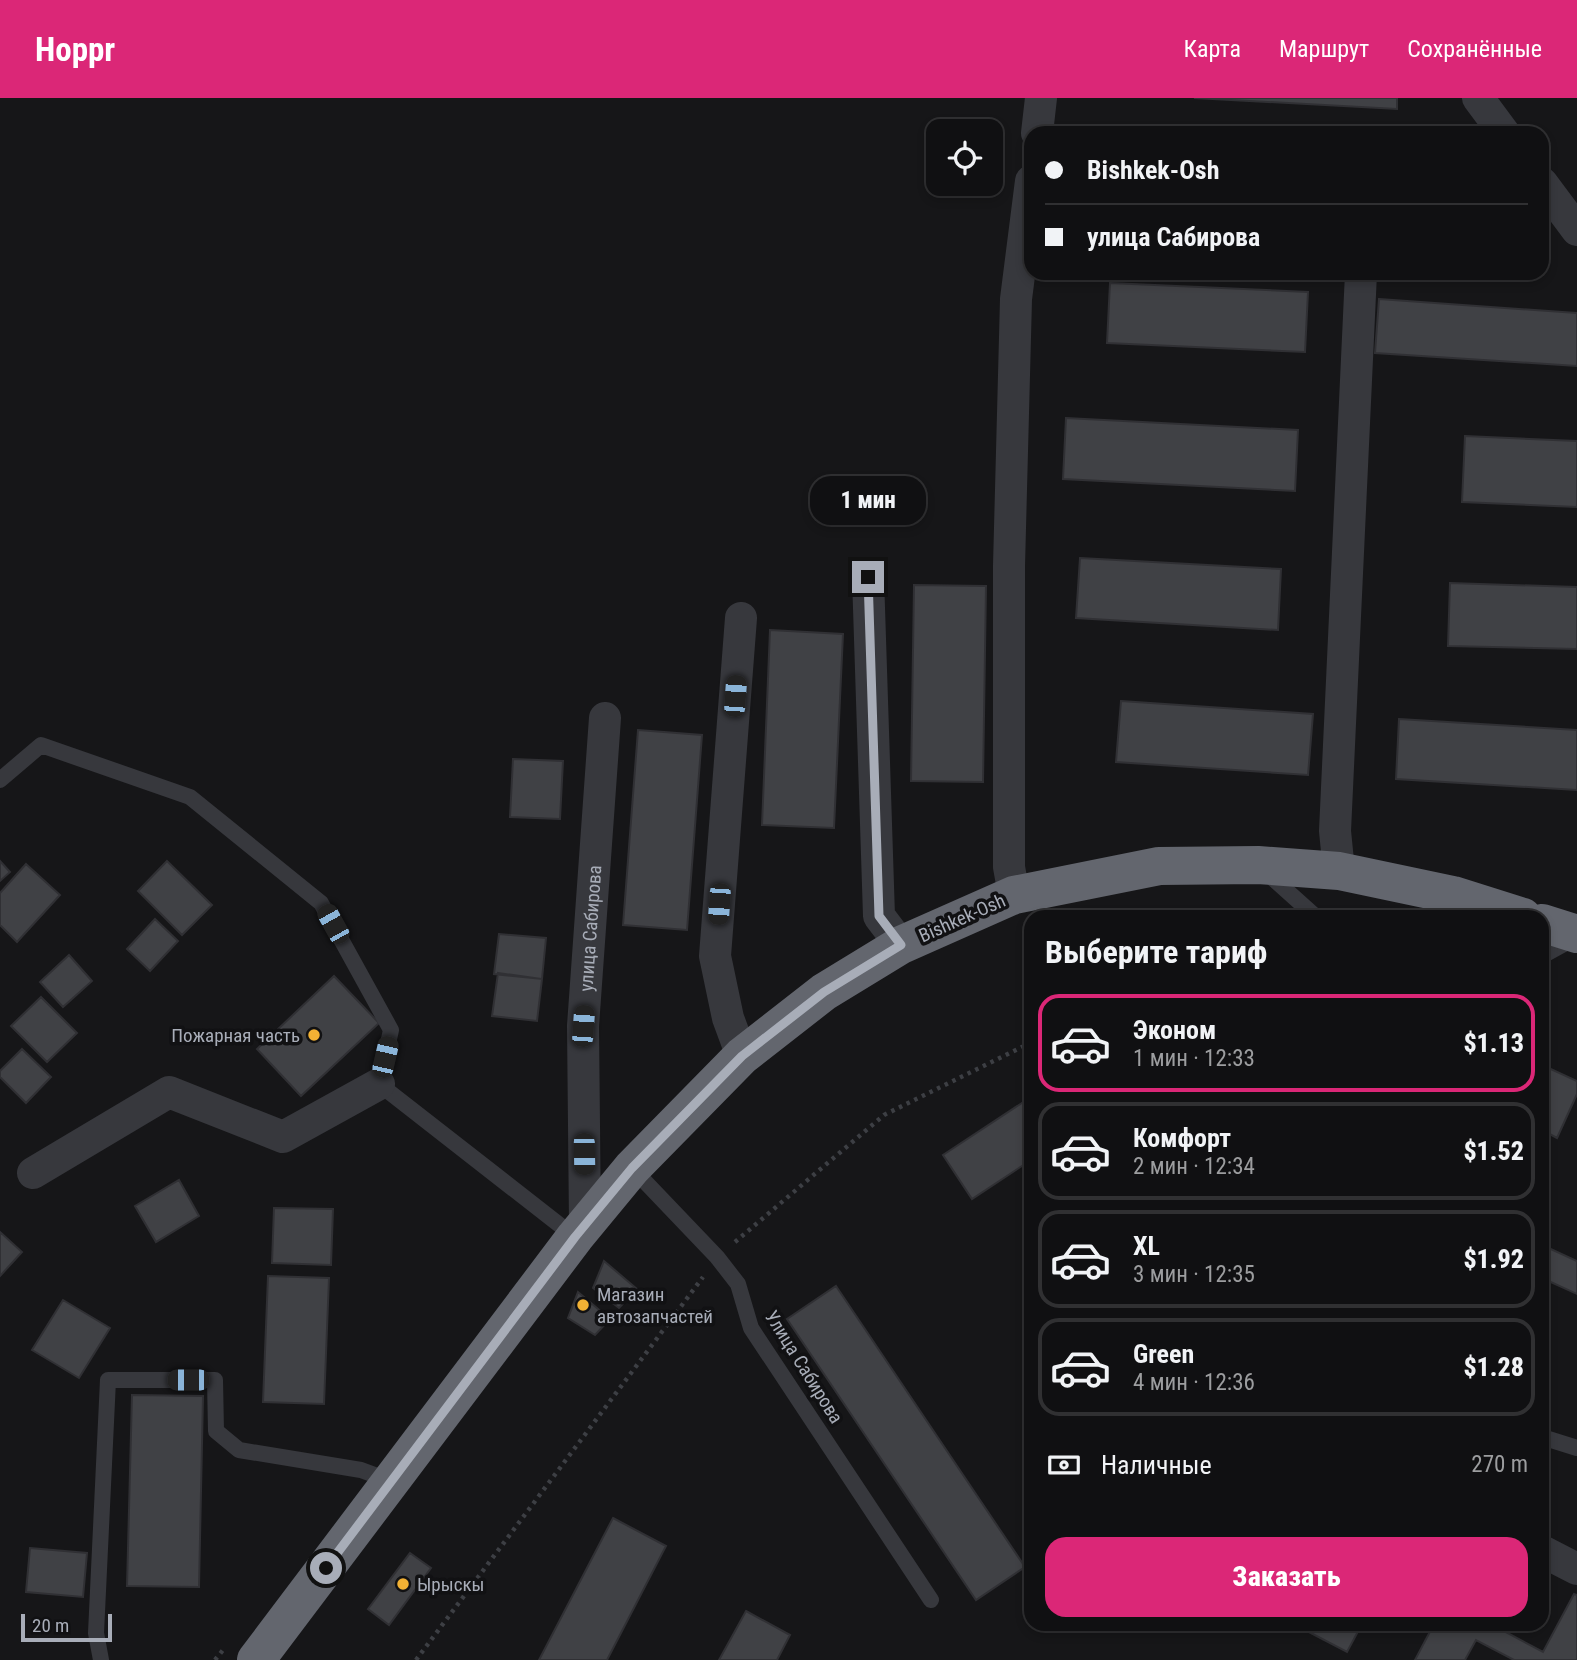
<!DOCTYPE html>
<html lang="ru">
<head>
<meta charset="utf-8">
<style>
  body { margin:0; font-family:"Roboto Condensed",sans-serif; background:#1e1e20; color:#f1f3f6; height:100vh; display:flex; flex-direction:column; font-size:26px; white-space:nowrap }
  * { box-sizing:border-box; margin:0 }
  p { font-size:23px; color:#9c9d9f }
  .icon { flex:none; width:38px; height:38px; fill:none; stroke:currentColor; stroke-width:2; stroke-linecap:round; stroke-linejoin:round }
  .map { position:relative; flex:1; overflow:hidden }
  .panel { position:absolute; left:1024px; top:812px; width:525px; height:721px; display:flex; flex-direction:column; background:#101012; border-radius:21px; box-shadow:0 4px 10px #0003,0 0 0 2px #303032 }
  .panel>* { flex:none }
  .banner { position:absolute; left:1024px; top:28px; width:525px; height:154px; border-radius:21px; box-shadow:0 4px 10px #0003,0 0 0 2px #303032; display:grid; align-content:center; height:154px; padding:0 21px; background:#101012 }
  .fabs { position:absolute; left:926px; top:21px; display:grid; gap:14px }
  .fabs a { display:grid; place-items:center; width:77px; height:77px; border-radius:14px; background:#101012; box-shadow:0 4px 10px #0003,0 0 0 2px #303032; font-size:35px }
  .scale { position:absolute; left:21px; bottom:18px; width:91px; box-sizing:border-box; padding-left:7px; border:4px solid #a8adb8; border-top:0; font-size:19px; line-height:24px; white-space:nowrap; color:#a8adb8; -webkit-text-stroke:5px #111113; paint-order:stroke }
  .end { position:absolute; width:32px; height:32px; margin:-16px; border:9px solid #a8adb8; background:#111; box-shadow:0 0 0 4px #111 }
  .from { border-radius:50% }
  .bubble { position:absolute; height:49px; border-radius:21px; background:#101012; box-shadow:0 4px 10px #0003,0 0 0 2px #303032; font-size:23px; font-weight:800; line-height:49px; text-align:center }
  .car { position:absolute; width:21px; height:42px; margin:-21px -10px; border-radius:9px; box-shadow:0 0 5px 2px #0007; background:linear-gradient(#222 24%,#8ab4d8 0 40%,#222 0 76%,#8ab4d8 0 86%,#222 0) }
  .banner b { display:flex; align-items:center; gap:24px; height:66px; font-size:26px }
  .banner b+b { border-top:2px solid #303032 }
  .banner i { width:18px; height:18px; background:#f1f3f6 }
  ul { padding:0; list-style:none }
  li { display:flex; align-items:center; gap:21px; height:98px; margin:0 14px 10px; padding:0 7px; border:4px solid #303032; border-radius:21px }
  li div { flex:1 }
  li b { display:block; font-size:26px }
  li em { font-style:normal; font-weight:800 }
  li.active { border-color:#db2777 }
  li>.icon { width:63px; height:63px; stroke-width:1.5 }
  h2 { padding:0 21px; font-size:32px; line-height:84px }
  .pay { display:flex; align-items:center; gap:18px; height:77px; padding:0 21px; font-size:26px }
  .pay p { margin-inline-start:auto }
  .action { display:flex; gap:14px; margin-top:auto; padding:14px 21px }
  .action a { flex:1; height:80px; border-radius:21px; background:#db2777; color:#fff; font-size:28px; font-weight:800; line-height:80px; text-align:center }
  header { display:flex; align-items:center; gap:42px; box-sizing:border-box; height:98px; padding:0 35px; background:#db2777; color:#fff }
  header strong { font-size:33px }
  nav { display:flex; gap:38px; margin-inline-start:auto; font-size:24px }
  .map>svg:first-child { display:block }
  .building { fill:#404145; stroke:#303034; stroke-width:2 }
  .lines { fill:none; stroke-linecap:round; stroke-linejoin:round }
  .path { stroke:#3d3f44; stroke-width:4.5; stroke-dasharray:3.5 5; stroke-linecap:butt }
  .lane { stroke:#37383d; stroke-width:16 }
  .street { stroke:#37383d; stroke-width:32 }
  .highway { stroke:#63666e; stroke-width:38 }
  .route { stroke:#a8adb8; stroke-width:9 }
  .poi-dot { fill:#f2b134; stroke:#111113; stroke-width:2.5 }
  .labels { text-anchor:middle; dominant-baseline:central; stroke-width:7; stroke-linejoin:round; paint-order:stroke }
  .street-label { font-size:19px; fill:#a8adb8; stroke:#111113 }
  .poi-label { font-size:19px; fill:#a8adb8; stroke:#111113; text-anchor:start }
</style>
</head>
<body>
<header>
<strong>Hoppr</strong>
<nav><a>Карта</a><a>Маршрут</a><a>Сохранённые</a></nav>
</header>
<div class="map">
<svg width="1577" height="1562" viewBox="0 0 1577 1562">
  <rect width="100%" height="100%" fill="#161618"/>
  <path class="building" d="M1194,0h203v11z
    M1110,185l198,9 -3,60 -198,-9z
    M1379,201l198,14v53l-202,-13z
    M1066,320l232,12 -3,61 -232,-12z
    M1465,338l112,5v66l-115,-5z
    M1080,460l201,11 -3,61 -202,-12z
    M1450,485l127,4v62l-129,-3z
    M914,487l72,1 -3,196 -72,-1z
    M770,532l73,4 -9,194 -72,-3z
    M1121,603l192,13 -5,61 -192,-13z
    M1399,621l178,11v60l-181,-11z
    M638,632l64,5 -15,195 -64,-5z
    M513,661l50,2 -3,58 -50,-2z
    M0,763l10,11 -10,9z
    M167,763l45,44 -30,30 -44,-44z
    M26,766l34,31 -43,47 -17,-17v-32z
    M155,821l23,22 -28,30 -23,-22z
    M499,836l47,4 -4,41 -48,-5z
    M69,857l23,26 -29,26 -23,-25z
    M498,875l44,6 -5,42 -45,-5z
    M334,878l45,47 -78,73 -44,-47z
    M41,899l36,36 -30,29 -36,-36z
    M22,951l29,28 -25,26 -26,-26v-6z
    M1542,967l35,16v13l-20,44 -15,-8z
    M1031,999v63l-59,39 -29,-44z
    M179,1082l20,36 -43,26 -21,-36z
    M274,1110l59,1 -2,56 -59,-2z
    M0,1134l22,20 -22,24z
    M1542,1147l35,16v33l-35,-16z
    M604,1163l33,28 -18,19 -26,-20z
    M268,1178l61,2 -5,126 -61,-2z
    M836,1188l189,281 -49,33 -189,-281z
    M578,1194l32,27 -15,16 -27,-17z
    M63,1202l47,28 -31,50 -47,-28z
    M132,1297l71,1 -4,191 -72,-1z
    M613,1420l53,28 -59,114h-68z
    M30,1450l57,5 -4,44 -57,-5z
    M410,1455l21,15 -42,57 -21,-16z
    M1574,1496l3,1v65h-63l-38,-20 -11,20h-50l19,-36h57l52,28z
    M746,1513l44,24 -13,25h-58z
    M1311,1526h51l-15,28 -40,-21z"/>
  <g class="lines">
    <path class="path" d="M735,1144l149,-127 138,-68 9,-1
      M215,1562l8,-10
      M416,1562l287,-383"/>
    <path class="lane" d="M0,682l41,-35 149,52 131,106 70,127 -12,54 196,153
      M1267,775l49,44
      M1542,858l31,-17
      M632,1070l85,89 21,27 13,44 180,272
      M1542,1339l35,11
      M101,1562l-5,-27 12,-253h107l1,51 23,19 122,20 30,11"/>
    <g class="street">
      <path d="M1478,0l26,35"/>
      <path d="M1037,35l4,-35"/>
      <path d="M1542,85l35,47"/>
      <path d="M868,479l11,339 22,29"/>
      <path d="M741,520l-26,338 13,62 14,38"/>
      <path d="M1339,773l-4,-40 26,-558"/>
      <path d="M1014,797l-5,-28v-301l7,-267 15,-118"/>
      <path d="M33,1075l136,-81 114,45 96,-53"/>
      <path id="s1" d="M585,1126l-2,-198 22,-308"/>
      <path d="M1542,1453l35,18"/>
    </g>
    <path class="highway" d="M1542,825l35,11
      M256,1562l319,-423 57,-69 110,-112 82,-64 77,-47 113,-50 145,-29 99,-1 81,6 114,24 70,22"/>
  </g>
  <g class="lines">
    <path class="route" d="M326,1470l249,-331 57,-69 110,-112 82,-64 77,-47 -22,-29 -11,-339"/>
  </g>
  <g class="poi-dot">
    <circle cx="314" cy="937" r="7"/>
    <circle cx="583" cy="1207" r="7"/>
    <circle cx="403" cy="1486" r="7"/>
  </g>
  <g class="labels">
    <g class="street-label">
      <text transform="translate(962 820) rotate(-24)">Bishkek-Osh</text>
      <text stroke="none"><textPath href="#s1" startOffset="296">улица Сабирова</textPath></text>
      <text transform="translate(804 1269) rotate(58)">Улица Сабирова</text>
    </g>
    <g class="poi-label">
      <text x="300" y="937" text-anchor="end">Пожарная часть</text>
      <text x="597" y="1196">Магазин<tspan x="597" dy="22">автозапчастей</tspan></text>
      <text x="417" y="1486">Ырыскы</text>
    </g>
  </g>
</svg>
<div class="fabs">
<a><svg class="icon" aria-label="locate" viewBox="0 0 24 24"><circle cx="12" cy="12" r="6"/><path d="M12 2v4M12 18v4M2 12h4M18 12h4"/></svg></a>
</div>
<div class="scale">20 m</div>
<i class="end from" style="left:326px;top:1470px"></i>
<i class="end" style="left:868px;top:479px"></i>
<div class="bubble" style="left:810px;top:378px;width:116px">1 мин</div>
<i class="car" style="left:735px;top:598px;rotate:4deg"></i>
<i class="car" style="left:719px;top:806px;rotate:184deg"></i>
<i class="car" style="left:333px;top:826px;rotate:331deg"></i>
<i class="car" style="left:583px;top:928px;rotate:4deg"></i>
<i class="car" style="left:385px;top:959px;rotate:13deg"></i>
<i class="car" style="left:584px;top:1056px;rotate:179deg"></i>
<i class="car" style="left:188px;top:1282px;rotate:270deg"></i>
<div class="banner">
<b><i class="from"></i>Bishkek-Osh</b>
<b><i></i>улица Сабирова</b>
</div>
<section class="panel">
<h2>Выберите тариф</h2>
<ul>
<li class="active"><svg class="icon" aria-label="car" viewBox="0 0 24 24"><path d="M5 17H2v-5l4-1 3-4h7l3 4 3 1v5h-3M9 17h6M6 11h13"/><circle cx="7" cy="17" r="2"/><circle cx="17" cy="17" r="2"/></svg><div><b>Эконом</b><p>1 мин · 12:33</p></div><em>$1.13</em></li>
<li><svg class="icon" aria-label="car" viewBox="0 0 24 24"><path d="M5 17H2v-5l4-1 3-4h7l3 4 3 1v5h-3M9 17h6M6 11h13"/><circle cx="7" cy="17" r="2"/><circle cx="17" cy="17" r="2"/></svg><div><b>Комфорт</b><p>2 мин · 12:34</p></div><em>$1.52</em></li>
<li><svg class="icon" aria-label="car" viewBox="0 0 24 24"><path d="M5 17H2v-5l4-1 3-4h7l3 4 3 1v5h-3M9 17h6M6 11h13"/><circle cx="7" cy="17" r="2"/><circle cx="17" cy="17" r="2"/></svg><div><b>XL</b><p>3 мин · 12:35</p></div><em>$1.92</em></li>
<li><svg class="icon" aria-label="car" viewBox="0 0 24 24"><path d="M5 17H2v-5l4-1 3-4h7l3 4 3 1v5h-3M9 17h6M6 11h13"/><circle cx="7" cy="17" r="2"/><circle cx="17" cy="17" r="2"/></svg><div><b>Green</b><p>4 мин · 12:36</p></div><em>$1.28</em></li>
</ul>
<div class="pay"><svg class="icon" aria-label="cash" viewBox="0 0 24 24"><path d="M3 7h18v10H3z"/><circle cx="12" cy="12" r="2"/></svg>Наличные<p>270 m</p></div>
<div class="action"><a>Заказать</a></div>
</section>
</div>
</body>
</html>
